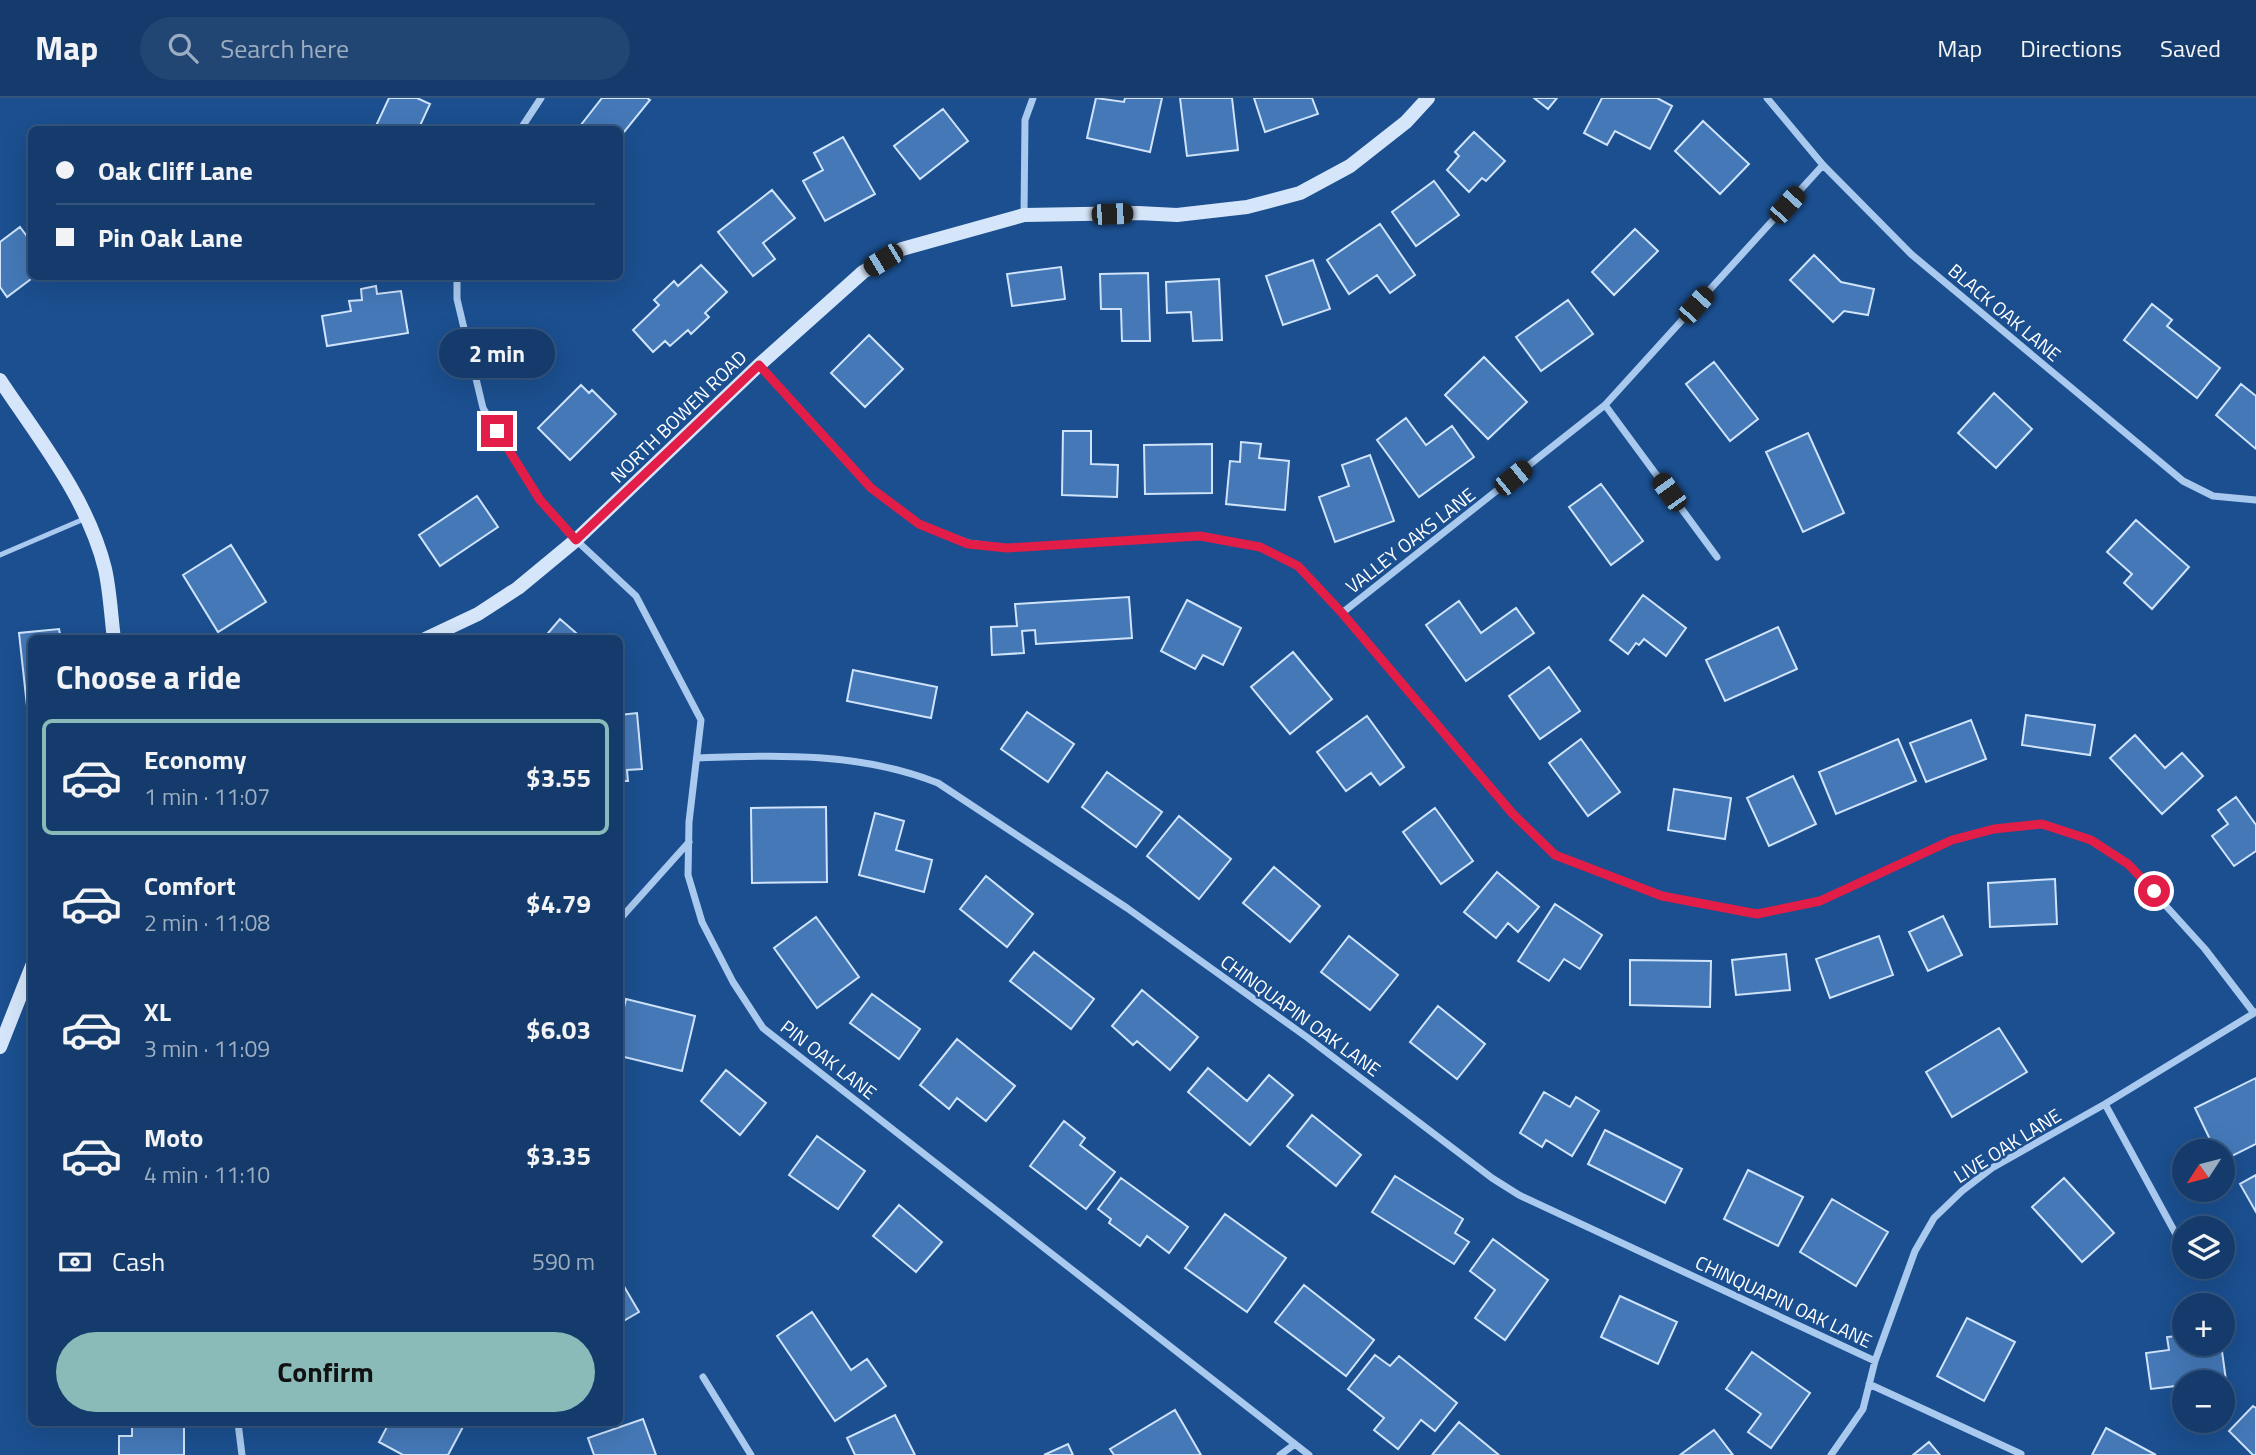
<!DOCTYPE html>
<html lang="en">
<head>
<meta charset="utf-8">
<style>
  body { margin:0; font-family:"Titillium Web",sans-serif; background:#214673; color:#f1f3f6; height:100vh; display:flex; flex-direction:column; font-size:26px; white-space:nowrap }
  * { box-sizing:border-box; margin:0 }
  p { font-size:23px; color:#9dadc1 }
  .icon { flex:none; width:38px; height:38px; fill:none; stroke:currentColor; stroke-width:2; stroke-linecap:round; stroke-linejoin:round }
  .map { position:relative; flex:1; overflow:hidden }
  .side { position:absolute; left:28px; top:537px; width:595px; height:791px; display:flex; flex-direction:column; background:#143b6b; border-radius:10px; box-shadow:0 7px 28px #0002,0 0 0 2px #33557e }
  .side>* { flex:none }
  .banner { position:absolute; left:28px; top:28px; width:595px; height:154px; border-radius:10px; box-shadow:0 7px 28px #0002,0 0 0 2px #33557e; display:grid; align-content:center; height:154px; padding:0 28px; background:#143b6b }
  .needle { width:46px; rotate:234deg }
  .fabs { position:absolute; left:2172px; top:1041px; display:grid; gap:14px }
  .fabs a { display:grid; place-items:center; width:63px; height:63px; border-radius:50%; background:#143b6b; box-shadow:0 7px 28px #0002,0 0 0 2px #33557e; font-size:35px }
  .end { position:absolute; width:32px; height:32px; margin:-16px; border:9px solid #e11d48; background:#fff; box-shadow:0 0 0 4px #fff }
  .from { border-radius:50% }
  .bubble { position:absolute; height:49px; border-radius:24px; background:#143b6b; box-shadow:0 7px 28px #0002,0 0 0 2px #33557e; font-size:23px; font-weight:700; line-height:49px; text-align:center }
  .car { position:absolute; width:21px; height:42px; margin:-21px -10px; border-radius:9px; box-shadow:0 0 5px 2px #0007; background:linear-gradient(#222 24%,#8ab4d8 0 40%,#222 0 76%,#8ab4d8 0 86%,#222 0) }
  .banner b { display:flex; align-items:center; gap:24px; height:66px; font-size:26px }
  .banner b+b { border-top:2px solid #33557e }
  .banner i { width:18px; height:18px; background:#f1f3f6 }
  ul { padding:0; list-style:none }
  li { display:flex; align-items:center; gap:21px; height:116px; margin:0 14px 10px; padding:0 14px; border:4px solid transparent; border-radius:10px }
  li div { flex:1 }
  li b { display:block; font-size:26px }
  li em { font-style:normal; font-weight:700 }
  li.selected { border-color:#8bbbb9 }
  li>.icon { width:63px; height:63px; stroke-width:1.5 }
  h2 { padding:0 28px; font-size:32px; line-height:84px }
  .pay { display:flex; align-items:center; gap:18px; height:77px; padding:0 28px; font-size:26px }
  .pay p { margin-inline-start:auto }
  .action { display:flex; gap:14px; margin-top:auto; padding:14px 28px }
  .action a { flex:1; height:80px; border-radius:42px; background:#8bbbb9; color:#111; font-size:28px; font-weight:700; line-height:80px; text-align:center }
  header { display:flex; align-items:center; gap:42px; box-sizing:border-box; height:98px; padding:0 35px; background:#143b6b; border-bottom:2px solid #33557e }
  header strong { font-size:33px }
  nav { display:flex; gap:38px; margin-inline-start:auto; font-size:24px }
  .search { width:490px; height:63px; background:#214673; display:flex; align-items:center; gap:18px; box-sizing:border-box; padding:0 24px; border-radius:38px; color:#9dadc1; font-size:26px }
  .map>svg:first-child { display:block }
  .building { fill:#4478b7; stroke:#cfe3fa; stroke-width:2 }
  .lines { fill:none; stroke-linecap:round; stroke-linejoin:round }
  .lane { stroke:#a9c9ee; stroke-width:5 }
  .street { stroke:#a9c9ee; stroke-width:7 }
  .secondary { stroke:#d6e6fa; stroke-width:14 }
  .route { stroke:#e11d48; stroke-width:9 }
  .labels { text-anchor:middle; dominant-baseline:central; stroke-width:5; stroke-linejoin:round; paint-order:stroke }
  .street-label { font-size:19px; fill:#fff; stroke:#1b4f8f }
</style>
</head>
<body>
<header>
<strong>Map</strong>
<div class="search"><svg class="icon" aria-label="search" viewBox="0 0 24 24"><circle cx="10" cy="10" r="6"/><path d="M15 15l6 6"/></svg>Search here</div>
<nav><a>Map</a><a>Directions</a><a>Saved</a></nav>
</header>
<div class="map">
<svg width="2256" height="1357" viewBox="0 0 2256 1357">
  <rect width="100%" height="100%" fill="#1b4f8f"/>
  <path class="building" d="M389,0h28l13,6 -12,26h-44z
    M602,0h45l3,2 -30,37v-7h-43z
    M1096,0l28,4 1,-4h37l-12,54 -63,-14z
    M1180,0h52l6,52 -51,6z
    M1254,0h58l6,16 -53,18z
    M1534,0h23l-9,11z
    M1602,0h55l15,8 -22,43 -35,-18 -8,14 -23,-12z
    M943,11l25,32 -48,38 -26,-33z
    M1703,23l46,43 -29,30 -45,-43z
    M1474,34l31,29 -19,20 -4,-3 -13,14 -22,-22 12,-14 -4,-4z
    M843,39l32,57 -50,27 -22,-40 20,-11 -9,-17z
    M1434,83l25,34 -43,31 -24,-34z
    M772,92l23,28 -32,25 12,16 -22,17 -35,-44z
    M1380,126l35,51 -25,18 -13,-18 -28,19 -22,-34z
    M20,129l12,16v33h3l-28,21 -7,-10v-45z
    M1635,131l23,22 -44,44 -22,-23z
    M1814,157l27,27 33,7 -6,26 -24,-4 -11,11 -43,-42z
    M1313,162l17,49 -47,16 -17,-49z
    M701,167l26,27 -22,21 4,4 -18,17 -3,-4 -18,16 -5,-5 -12,11 -20,-22 26,-25 -5,-5 20,-19 4,5z
    M1061,169l4,32 -53,7 -5,-32z
    M1148,175l2,68h-28l-1,-32h-20l-1,-35z
    M1219,181l3,61 -29,1 -2,-29 -24,1 -1,-31z
    M376,188l1,8 24,-3 7,42 -81,13 -5,-30 29,-5 -2,-10 13,-1 -1,-11z
    M1568,202l25,34 -52,37 -25,-34z
    M2152,206l20,16 -5,6 53,42 -23,30 -73,-58z
    M869,237l34,34 -38,38 -34,-34z
    M1484,259l43,45 -39,37 -43,-44z
    M1714,264l44,57 -28,22 -44,-57z
    M2241,286l15,12v53l-40,-34z
    M581,287l8,8 3,-3 24,24 -46,46 -32,-32z
    M1994,295l38,36 -36,39 -38,-35z
    M1406,320l20,27 26,-19 22,31 -55,40 -42,-57z
    M1063,333h28v33l27,1 -1,32 -55,-2z
    M1808,335l36,80 -41,19 -37,-80z
    M1241,344l20,2 -2,14 30,3 -4,49 -59,-6 4,-43 10,1z
    M1212,346v49l-67,1 -1,-49z
    M1370,357l24,66 -59,21 -16,-45 30,-11 -7,-21z
    M1601,386l42,57 -32,24 -42,-58z
    M477,398l21,31 -58,39 -21,-31z
    M2136,422l53,47 -37,42 -28,-26 8,-9 -25,-22z
    M231,447l35,57 -48,30 -35,-57z
    M1643,497l43,33 -20,28 -22,-17 -5,6 -3,-2 -8,11 -18,-14z
    M1129,499l3,41 -96,6 -1,-14 -13,1 2,22 -32,2 -1,-28 26,-1 -2,-22z
    M1187,502l54,28 -18,37 -20,-10 -8,14 -34,-18z
    M1459,503l22,32 35,-25 18,25 -68,48 -40,-56z
    M560,521l23,20h-40z
    M1778,529l19,42 -72,32 -19,-41z
    M59,531l2,10h-29v66l-5,1 -8,-73z
    M1293,554l39,47 -42,35 -39,-47z
    M1549,569l31,44 -40,28 -31,-43z
    M853,572l84,17 -6,31 -84,-17z
    M1027,614l47,32 -26,38 -47,-33z
    M637,615l5,56 -15,1 1,11h-8v-66z
    M2026,617l69,10 -5,30 -68,-10z
    M1367,618l37,51 -24,18 -9,-12 -25,18 -29,-39z
    M1971,622l15,39 -60,23 -16,-39z
    M2135,637l30,33 17,-15 21,23 -41,38 -52,-56z
    M1581,641l39,53 -32,24 -39,-53z
    M1898,641l18,42 -80,33 -17,-42z
    M1107,674l55,40 -26,35 -54,-40z
    M1793,678l23,48 -47,22 -22,-48z
    M1674,691l57,9 -6,41 -57,-9z
    M2236,699l20,28v26l-22,15 -22,-30 16,-12 -10,-14z
    M826,709l1,75 -75,1 -1,-75z
    M1435,710l38,53 -32,23 -38,-52z
    M875,715l29,8 -8,29 36,10 -8,32 -65,-17z
    M1179,718l52,43 -32,40 -52,-43z
    M1274,769l46,39 -30,36 -47,-39z
    M1497,774l42,35 -21,25 -10,-9 -12,15 -32,-26z
    M986,778l47,38 -26,33 -47,-38z
    M2055,781l2,45 -67,3 -2,-44z
    M1555,806l47,31 -22,34 -16,-10 -15,22 -31,-20z
    M1943,818l19,39 -34,16 -19,-39z
    M816,819l43,60 -42,31 -43,-60z
    M1349,838l49,39 -28,35 -49,-38z
    M1879,838l14,39 -63,23 -14,-39z
    M1034,854l60,47 -23,30 -61,-48z
    M1786,856l4,36 -54,5 -4,-35z
    M1630,862l81,1 -1,46 -80,-2z
    M1142,892l56,47 -28,33 -33,-29 -4,4 -21,-19z
    M872,896l48,35 -21,30 -49,-36z
    M626,901l69,17 -13,55 -62,-15v-32z
    M1438,908l47,38 -28,35 -47,-37z
    M1999,930l28,44 -75,45 -26,-45z
    M957,941l58,47 -29,35 -29,-23 -8,11 -29,-24z
    M1208,970l39,33 22,-26 24,20 -43,50 -62,-53z
    M726,972l40,33 -26,32 -39,-34z
    M2256,980v66l-34,17v-9h-6l-21,-44z
    M1544,994l26,15 6,-10 23,14 -27,45 -26,-16 -4,7 -22,-14z
    M1312,1017l49,40 -25,31 -49,-40z
    M1064,1023l21,17 -5,7 35,27 -29,37 -56,-43z
    M1605,1032l77,39 -17,34 -77,-39z
    M817,1038l48,35 -27,38 -49,-34z
    M1748,1072l55,27 -25,49 -54,-27z
    M2256,1077v37l-16,-28z
    M1395,1078l68,43 -8,14 14,9 -15,22 -82,-52z
    M1121,1080l67,49 -19,26 -22,-17 -7,10 -31,-23 2,-4 -13,-10z
    M2064,1080l50,55 -32,29 -50,-55z
    M1832,1101l56,33 -32,54 -56,-34z
    M899,1107l43,37 -26,30 -43,-36z
    M1225,1116l61,44 -39,54 -62,-44z
    M1493,1141l55,41 -43,60 -30,-22 20,-28 -25,-19z
    M622,1185l17,29 -19,11v-38z
    M1304,1187l70,55 -28,36 -71,-54z
    M1620,1198l57,26 -19,42 -57,-27z
    M812,1214l39,58 16,-11 19,27 -51,35 -58,-85z
    M1967,1220l48,24 -31,59 -47,-25z
    M2184,1237v9h37l5,36 -42,2v3l-33,4 -5,-36 23,-3 -2,-13z
    M1752,1254l58,41 -39,55 -23,-16 13,-18 -35,-25z
    M1375,1257l15,11 9,-10 58,47 -22,28 -14,-11 -23,29 -24,-19 10,-12 -36,-29z
    M2253,1308l3,2v47h-3l-24,-24z
    M1175,1312l26,45h-87l-4,-6z
    M895,1317l20,40h-60l-8,-17z
    M643,1321l13,36h-62l-6,-17z
    M1459,1324l40,33h-67z
    M132,1325h52v32h-65v-19h13z
    M389,1325h76l-17,32h-45l-24,-13z
    M2106,1330l50,27h-64z
    M1714,1332l19,25h-53z
    M1929,1344l11,13h-27z
    M1068,1346l5,11h-29z"/>
  <g class="lines">
    <path class="lane" d="M0,457l84,-36"/>
    <path class="street" d="M1767,0l56,67 88,89 272,227 30,15 43,4
      M520,32l21,-32
      M1024,117l1,-95 8,-22
      M457,178v23l26,109 57,92 36,40 60,56 65,124 -12,102 -1,53 14,47 31,60 30,46 546,427
      M759,267l112,123 48,36 49,19 39,5 193,-12 60,11 38,19 44,47 170,200 43,42 107,41 95,18 63,-13 132,-61 42,-11 48,-5 49,16 37,24 77,85 49,64
      M1605,307l112,152
      M1342,515l263,-208 218,-240
      M697,660c83,-3 162,-6 241,25l189,125 181,130 184,140 27,17 356,166
      M620,821l69,-77
      M2105,1006l79,145
      M703,1279l48,78
      M1869,1286l152,70
      M238,1325l4,32
      M1280,1357l15,-11
      M1831,1357l32,-46 12,-48 40,-110 19,-33 28,-27 30,-23 113,-64 151,-92"/>
    <path class="secondary" d="M0,282c39,59 88,119 105,189 5,22 6,47 9,70
      M425,541l53,-25 40,-26 58,-48 183,-175 104,-93 39,-23 122,-34 114,-2 39,2 70,-8 53,-14 50,-27 56,-44 22,-24
      M0,949l32,-81"/>
  </g>
  <g class="lines">
    <path class="route" d="M497,333l43,69 36,40 183,-175 112,123 48,36 49,20 39,4 193,-12 60,11 38,19 44,47 170,200 43,42 107,41 95,18 63,-13 132,-61 42,-11 48,-5 49,16 37,24 26,27"/>
  </g>
  <g class="labels">
    <g class="street-label">
      <text transform="translate(2005 214) rotate(40)">BLACK OAK LANE</text>
      <text transform="translate(678 318) rotate(-44)">NORTH BOWEN ROAD</text>
      <text transform="translate(1410 442) rotate(-38)">VALLEY OAKS LANE</text>
      <text transform="translate(1301 917) rotate(36)">CHINQUAPIN OAK LANE</text>
      <text transform="translate(829 961) rotate(38)">PIN OAK LANE</text>
      <text transform="translate(2007 1047) rotate(-32)">LIVE OAK LANE</text>
      <text transform="translate(1784 1203) rotate(25)">CHINQUAPIN OAK LANE</text>
    </g>
  </g>
</svg>
<div class="fabs">
<a><svg class="needle" viewBox="-14 -14 28 28"><path d="M0-13l5 13h-10z" fill="#e53935"/><path d="M0 13l5-13h-10z" fill="#9dadc1"/></svg></a>
<a><svg class="icon" aria-label="layers" viewBox="0 0 24 24"><path d="M12 4l9 5-9 5-9-5zM3 14l9 5 9-5"/></svg></a>
<a>+</a>
<a>−</a>
</div>
<i class="end from" style="left:2154px;top:793px"></i>
<i class="end" style="left:497px;top:333px"></i>
<div class="bubble" style="left:439px;top:231px;width:116px">2 min</div>
<i class="car" style="left:1787px;top:107px;rotate:42deg"></i>
<i class="car" style="left:1112px;top:116px;rotate:88deg"></i>
<i class="car" style="left:883px;top:162px;rotate:239deg"></i>
<i class="car" style="left:1696px;top:207px;rotate:42deg"></i>
<i class="car" style="left:1513px;top:380px;rotate:51deg"></i>
<i class="car" style="left:1669px;top:394px;rotate:324deg"></i>
<div class="banner">
<b><i class="from"></i>Oak Cliff Lane</b>
<b><i></i>Pin Oak Lane</b>
</div>
<section class="side">
<h2>Choose a ride</h2>
<ul>
<li class="selected"><svg class="icon" aria-label="car" viewBox="0 0 24 24"><path d="M5 17H2v-5l4-1 3-4h7l3 4 3 1v5h-3M9 17h6M6 11h13"/><circle cx="7" cy="17" r="2"/><circle cx="17" cy="17" r="2"/></svg><div><b>Economy</b><p>1 min · 11:07</p></div><em>$3.55</em></li>
<li><svg class="icon" aria-label="car" viewBox="0 0 24 24"><path d="M5 17H2v-5l4-1 3-4h7l3 4 3 1v5h-3M9 17h6M6 11h13"/><circle cx="7" cy="17" r="2"/><circle cx="17" cy="17" r="2"/></svg><div><b>Comfort</b><p>2 min · 11:08</p></div><em>$4.79</em></li>
<li><svg class="icon" aria-label="car" viewBox="0 0 24 24"><path d="M5 17H2v-5l4-1 3-4h7l3 4 3 1v5h-3M9 17h6M6 11h13"/><circle cx="7" cy="17" r="2"/><circle cx="17" cy="17" r="2"/></svg><div><b>XL</b><p>3 min · 11:09</p></div><em>$6.03</em></li>
<li><svg class="icon" aria-label="car" viewBox="0 0 24 24"><path d="M5 17H2v-5l4-1 3-4h7l3 4 3 1v5h-3M9 17h6M6 11h13"/><circle cx="7" cy="17" r="2"/><circle cx="17" cy="17" r="2"/></svg><div><b>Moto</b><p>4 min · 11:10</p></div><em>$3.35</em></li>
</ul>
<div class="pay"><svg class="icon" aria-label="cash" viewBox="0 0 24 24"><path d="M3 7h18v10H3z"/><circle cx="12" cy="12" r="2"/></svg>Cash<p>590 m</p></div>
<div class="action"><a>Confirm</a></div>
</section>
</div>
</body>
</html>
